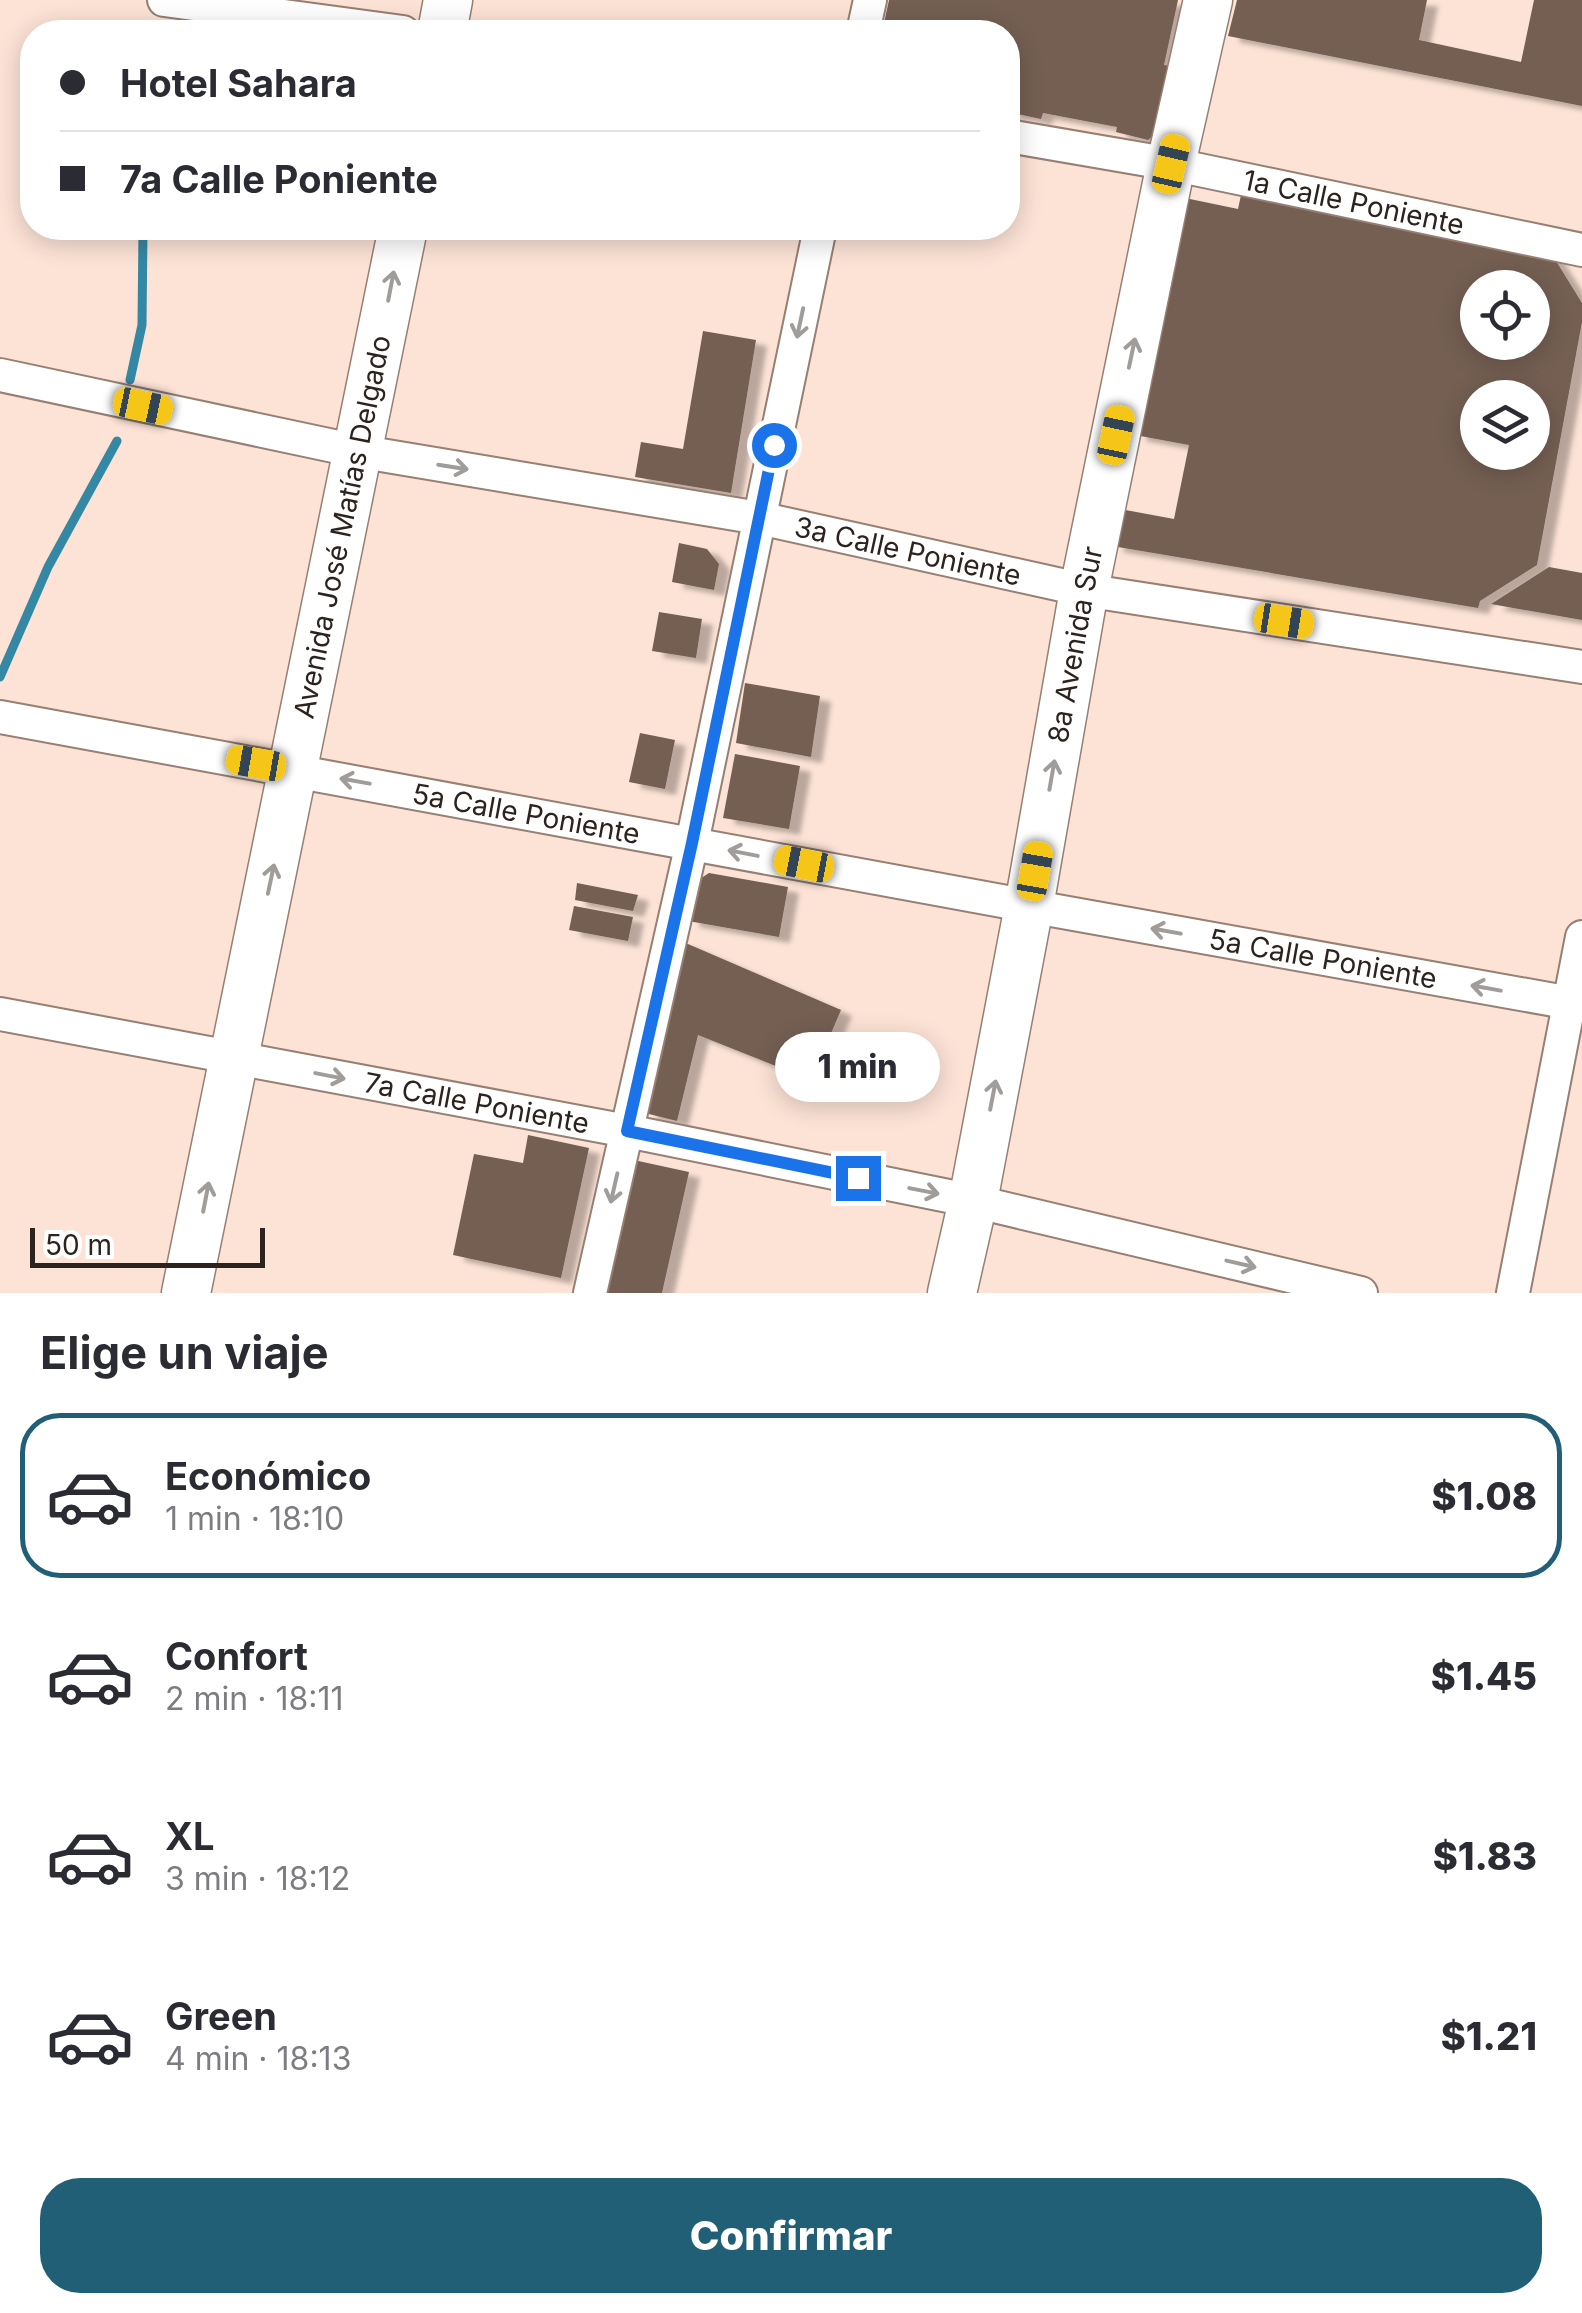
<!DOCTYPE html>
<html lang="es">
<head>
<meta charset="utf-8">
<style>
  body { margin:0; font-family:Inter,sans-serif; background:#f7f7f7; color:#2b2b33; height:100vh; display:flex; flex-direction:column; font-size:38px; white-space:nowrap }
  * { box-sizing:border-box; margin:0 }
  p { font-size:32px; color:#7c7c81 }
  .icon { flex:none; width:55px; height:55px; fill:none; stroke:currentColor; stroke-width:2; stroke-linecap:round; stroke-linejoin:round }
  .map { position:relative; height:1293px; overflow:hidden }
  .details { display:flex; flex-direction:column; background:#fff; flex:1 }
  .details>* { flex:none }
  .guide { position:absolute; left:20px; top:20px; width:1000px; height:220px; border-radius:40px; box-shadow:0 5px 25px #0003; display:grid; align-content:center; height:220px; padding:0 40px; background:#fff }
  .buttons { position:absolute; left:1460px; top:270px; display:grid; gap:20px }
  .buttons a { display:grid; place-items:center; width:90px; height:90px; border-radius:50%; background:#fff; box-shadow:0 5px 25px #0003; font-size:50px }
  .scale { position:absolute; left:30px; bottom:25px; width:235px; box-sizing:border-box; padding-left:10px; border:5px solid #2c231e; border-top:0; font-size:28px; line-height:35px; white-space:nowrap; color:#2c231e; -webkit-text-stroke:8px #fff; paint-order:stroke }
  .end { position:absolute; width:45px; height:45px; margin:-22px; border:12px solid #1a73e8; background:#fff; box-shadow:0 0 0 5px #fff }
  .from { border-radius:50% }
  .bubble { position:absolute; height:70px; border-radius:35px; background:#fff; box-shadow:0 5px 25px #0003; font-size:32px; font-weight:800; line-height:70px; text-align:center }
  .car { position:absolute; width:30px; height:60px; margin:-30px -15px; border-radius:12px; box-shadow:0 0 8px 2px #0007; background:linear-gradient(#f5c518 24%,#345 0 40%,#f5c518 0 76%,#345 0 86%,#f5c518 0) }
  .guide b { display:flex; align-items:center; gap:35px; height:95px; font-size:38px }
  .guide b+b { border-top:2px solid #e1e1e2 }
  .guide i { width:25px; height:25px; background:#2b2b33 }
  ul { padding:0; list-style:none }
  li { display:flex; align-items:center; gap:30px; height:165px; margin:0 20px 15px; padding:0 20px; border:5px solid transparent; border-radius:40px }
  li div { flex:1 }
  li b { display:block; font-size:38px }
  li em { font-style:normal; font-weight:800 }
  li.active { border-color:#205f75 }
  li>.icon { width:90px; height:90px; stroke-width:1.5 }
  h2 { padding:0 40px; font-size:45px; line-height:120px }
  .action { display:flex; gap:20px; margin-top:auto; padding:20px 40px }
  .action a { flex:1; height:115px; border-radius:40px; background:#205f75; color:#fff; font-size:40px; font-weight:800; line-height:115px; text-align:center }
  .map>svg:first-child { display:block }
  .lines { fill:none; stroke-linecap:round; stroke-linejoin:round }
  .stream { stroke:#3588a3; stroke-width:9 }
  .building { fill:#745e52; fill-rule:evenodd; filter:url(#shadow) }
  .street-casing { stroke:#967f73; stroke-width:36 }
  .secondary-casing { stroke:#967f73; stroke-width:51 }
  .street { stroke:#fff; stroke-width:32 }
  .secondary { stroke:#fff; stroke-width:48 }
  .oneway { stroke:#a09c9a }
  .route { stroke:#1a73e8; stroke-width:12 }
  .labels { text-anchor:middle; dominant-baseline:central; stroke-width:10; stroke-linejoin:round; paint-order:stroke }
  .street-label { font-size:28px; fill:#2c231e; stroke:#fff }
</style>
</head>
<body>
<div class="map">
<svg width="1582" height="1293" viewBox="0 0 1582 1293">
  <defs>
    <filter id="shadow"><feDropShadow dx="11" dy="6" stdDeviation="2.5" flood-color="#0004"/></filter>
  </defs>
  <rect width="100%" height="100%" fill="#fde3d6"/>
  <g class="lines">
    <path class="stream" d="M130,380l12,-55 1,-96
      M0,677l48,-110 69,-126"/>
  </g>
  <path class="building" d="M889,0h289l-14,65 6,1 -15,68 -7,6 -32,-8 1,-5 -74,-14 -2,6 -33,-7v-80h-126z
    M1237,0h190l-8,40 102,22 13,-62h48v106l-354,-70z
    M1243,186l305,62 34,55v19l-45,243 -57,36 -2,7 -366,-62 8,-37 54,10 15,-74 -54,-10 50,-237 53,11zM1478,288h54v54h-54zM1478,398h54v54h-54z
    M703,331l53,9 -25,153 -96,-16 6,-35 42,7z
    M679,543l28,6 12,15 -5,26 -42,-8z
    M1549,567l33,6v47l-91,-16z
    M659,612l43,7 -6,39 -44,-7z
    M745,683l75,13 -9,61 -75,-14z
    M640,733l35,7 -10,49 -36,-7z
    M735,754l65,12 -11,63 -66,-11z
    M709,873l79,14 -9,50 -91,-16 7,-39z
    M577,883l61,12 -5,16 -58,-11z
    M574,906l59,11 -5,24 -59,-11z
    M681,941l160,69 -30,70 -113,-45 -21,86 -32,-8z
    M528,1135l61,13 -28,130 -108,-23 21,-101 49,9z
    M629,1159l60,13 -27,121h-63z"/>
  <g class="lines">
    <g class="street-casing">
      <g id="street">
        <path d="M164,0l239,32"/>
        <path d="M863,32l7,-32"/>
        <path id="s1" d="M1008,136l163,28 411,86"/>
        <path id="s2" d="M0,375l357,76 402,67 325,72 498,77"/>
        <path id="s3" d="M0,717l1029,189 553,99"/>
        <path id="s4" d="M0,1014l627,117 346,70 388,92"/>
        <path d="M590,1293l102,-450 128,-615"/>
        <path d="M1513,1293l69,-356"/>
      </g>
    </g>
    <g class="secondary-casing">
      <g id="secondary">
        <path d="M442,32l6,-32"/>
        <path id="s5" d="M186,1293l217,-1065"/>
        <path id="s6" d="M952,1293l21,-92 56,-295 55,-316 87,-426 37,-164"/>
      </g>
    </g>
    <use href="#street" class="street"/>
    <use href="#secondary" class="secondary"/>
  </g>
  <defs><path id="oneway-shaft" d="M-6 0H5M1.5-3L5.5 0L1.5 3" fill="none" stroke-width="1.6" stroke-linecap="round" stroke-linejoin="round" transform="scale(2.5)"/></defs>
  <g class="oneway">
    <use href="#oneway-shaft" transform="translate(391 286) rotate(-79)"/>
    <use href="#oneway-shaft" transform="translate(800 323) rotate(102)"/>
    <use href="#oneway-shaft" transform="translate(1132 353) rotate(-78)"/>
    <use href="#oneway-shaft" transform="translate(453 467) rotate(9)"/>
    <use href="#oneway-shaft" transform="translate(1052 775) rotate(-80)"/>
    <use href="#oneway-shaft" transform="translate(355 781) rotate(-170)"/>
    <use href="#oneway-shaft" transform="translate(743 853) rotate(-169)"/>
    <use href="#oneway-shaft" transform="translate(271 879) rotate(-78)"/>
    <use href="#oneway-shaft" transform="translate(1166 931) rotate(-170)"/>
    <use href="#oneway-shaft" transform="translate(1486 988) rotate(-170)"/>
    <use href="#oneway-shaft" transform="translate(330 1076) rotate(11)"/>
    <use href="#oneway-shaft" transform="translate(993 1095) rotate(-79)"/>
    <use href="#oneway-shaft" transform="translate(614 1188) rotate(103)"/>
    <use href="#oneway-shaft" transform="translate(924 1191) rotate(11)"/>
    <use href="#oneway-shaft" transform="translate(206 1197) rotate(-79)"/>
    <use href="#oneway-shaft" transform="translate(1241 1264) rotate(13)"/>
  </g>
  <g class="lines">
    <path class="route" d="M774,445l-82,398 -65,288 231,47"/>
  </g>
  <g class="labels">
    <g class="street-label">
      <text stroke="none"><textPath href="#s1" startOffset="352">1a Calle Poniente</textPath></text>
      <text stroke="none"><textPath href="#s5" startOffset="782">Avenida José Matías Delgado</textPath></text>
      <text stroke="none"><textPath href="#s2" startOffset="925">3a Calle Poniente</textPath></text>
      <text stroke="none"><textPath href="#s6" startOffset="660">8a Avenida Sur</textPath></text>
      <text stroke="none"><textPath href="#s3" startOffset="535">5a Calle Poniente</textPath></text>
      <text stroke="none"><textPath href="#s3" startOffset="1345">5a Calle Poniente</textPath></text>
      <text stroke="none"><textPath href="#s4" startOffset="485">7a Calle Poniente</textPath></text>
    </g>
  </g>
</svg>
<div class="buttons">
<a><svg class="icon" aria-label="locate" viewBox="0 0 24 24"><circle cx="12" cy="12" r="6"/><path d="M12 2v4M12 18v4M2 12h4M18 12h4"/></svg></a>
<a><svg class="icon" aria-label="layers" viewBox="0 0 24 24"><path d="M12 4l9 5-9 5-9-5zM3 14l9 5 9-5"/></svg></a>
</div>
<div class="scale">50 m</div>
<i class="end from" style="left:774px;top:445px"></i>
<i class="end" style="left:858px;top:1178px"></i>
<div class="bubble" style="left:775px;top:1032px;width:165px">1 min</div>
<i class="car" style="left:1171px;top:164px;rotate:13deg"></i>
<i class="car" style="left:143px;top:406px;rotate:102deg"></i>
<i class="car" style="left:1116px;top:435px;rotate:12deg"></i>
<i class="car" style="left:1284px;top:621px;rotate:99deg"></i>
<i class="car" style="left:256px;top:763px;rotate:280deg"></i>
<i class="car" style="left:804px;top:864px;rotate:281deg"></i>
<i class="car" style="left:1035px;top:871px;rotate:10deg"></i>
<div class="guide">
<b><i class="from"></i>Hotel Sahara</b>
<b><i></i>7a Calle Poniente</b>
</div>
</div>
<section class="details">
<h2>Elige un viaje</h2>
<ul>
<li class="active"><svg class="icon" aria-label="car" viewBox="0 0 24 24"><path d="M5 17H2v-5l4-1 3-4h7l3 4 3 1v5h-3M9 17h6M6 11h13"/><circle cx="7" cy="17" r="2"/><circle cx="17" cy="17" r="2"/></svg><div><b>Económico</b><p>1 min · 18:10</p></div><em>$1.08</em></li>
<li><svg class="icon" aria-label="car" viewBox="0 0 24 24"><path d="M5 17H2v-5l4-1 3-4h7l3 4 3 1v5h-3M9 17h6M6 11h13"/><circle cx="7" cy="17" r="2"/><circle cx="17" cy="17" r="2"/></svg><div><b>Confort</b><p>2 min · 18:11</p></div><em>$1.45</em></li>
<li><svg class="icon" aria-label="car" viewBox="0 0 24 24"><path d="M5 17H2v-5l4-1 3-4h7l3 4 3 1v5h-3M9 17h6M6 11h13"/><circle cx="7" cy="17" r="2"/><circle cx="17" cy="17" r="2"/></svg><div><b>XL</b><p>3 min · 18:12</p></div><em>$1.83</em></li>
<li><svg class="icon" aria-label="car" viewBox="0 0 24 24"><path d="M5 17H2v-5l4-1 3-4h7l3 4 3 1v5h-3M9 17h6M6 11h13"/><circle cx="7" cy="17" r="2"/><circle cx="17" cy="17" r="2"/></svg><div><b>Green</b><p>4 min · 18:13</p></div><em>$1.21</em></li>
</ul>
<div class="action"><a>Confirmar</a></div>
</section>
</body>
</html>
